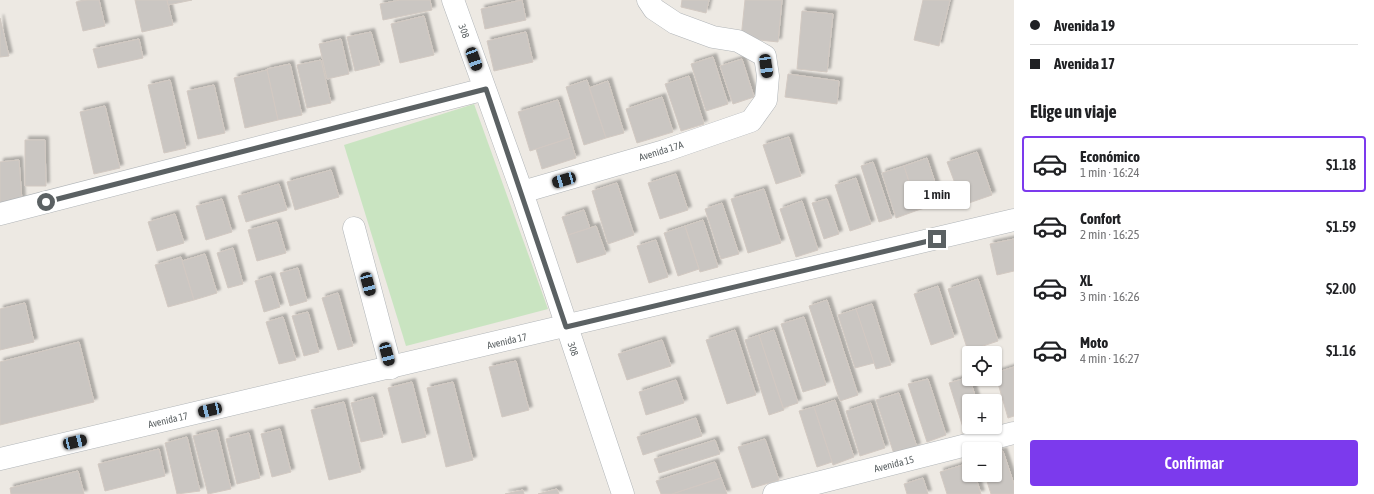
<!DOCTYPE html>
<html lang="es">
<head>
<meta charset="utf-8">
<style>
  body { margin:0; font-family:"Asap Condensed",sans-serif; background:#f6f6f6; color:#202124; height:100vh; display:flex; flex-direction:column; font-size:15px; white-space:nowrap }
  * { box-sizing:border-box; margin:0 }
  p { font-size:13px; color:#757577 }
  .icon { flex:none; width:22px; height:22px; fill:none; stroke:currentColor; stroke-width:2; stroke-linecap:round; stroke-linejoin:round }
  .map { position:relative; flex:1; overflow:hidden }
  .drawer { display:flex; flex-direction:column; background:#fff; width:360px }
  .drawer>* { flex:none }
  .banner { display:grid; align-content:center; height:88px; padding:0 16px; background:#fff }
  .fabs { position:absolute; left:962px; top:346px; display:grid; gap:8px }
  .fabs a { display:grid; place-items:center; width:40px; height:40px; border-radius:4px; background:#fff; box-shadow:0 1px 3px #0004; font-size:20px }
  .end { position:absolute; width:18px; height:18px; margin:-9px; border:5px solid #5b6163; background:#fff; box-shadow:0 0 0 2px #fff }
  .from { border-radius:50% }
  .bubble { position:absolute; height:28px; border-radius:4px; background:#fff; box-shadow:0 1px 3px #0004; font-size:13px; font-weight:600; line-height:28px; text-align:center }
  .car { position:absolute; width:12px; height:24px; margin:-12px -6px; border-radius:5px; box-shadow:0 0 3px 1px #0007; background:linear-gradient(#222 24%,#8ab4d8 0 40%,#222 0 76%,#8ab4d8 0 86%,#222 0) }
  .banner b { display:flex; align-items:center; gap:14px; height:38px; font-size:15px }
  .banner b+b { border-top:1px solid #e0e0e0 }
  .banner i { width:10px; height:10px; background:#202124 }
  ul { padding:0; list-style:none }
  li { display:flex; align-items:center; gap:12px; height:56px; margin:0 8px 6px; padding:0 8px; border:2px solid transparent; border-radius:4px }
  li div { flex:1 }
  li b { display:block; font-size:15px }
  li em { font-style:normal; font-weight:600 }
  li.current { border-color:#7c3aed }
  li>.icon { width:36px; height:36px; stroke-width:1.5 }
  h2 { padding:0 16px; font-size:18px; line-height:48px }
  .primary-button { display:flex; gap:8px; margin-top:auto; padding:8px 16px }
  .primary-button a { flex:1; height:46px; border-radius:4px; background:#7c3aed; color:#fff; font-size:16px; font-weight:600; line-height:46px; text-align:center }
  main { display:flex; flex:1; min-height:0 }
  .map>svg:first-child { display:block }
  .green { fill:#c9e4c1 }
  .building { fill:#cac6c2; stroke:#d2c9c2; filter:url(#shadow) }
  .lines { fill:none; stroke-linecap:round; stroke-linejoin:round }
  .minor-casing { stroke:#b1b5b8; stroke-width:23 }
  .minor { stroke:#fff; stroke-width:22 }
  .route { stroke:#5b6163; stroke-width:5 }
  .labels { text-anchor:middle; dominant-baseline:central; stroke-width:3.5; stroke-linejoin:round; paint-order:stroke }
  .street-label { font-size:10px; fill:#5b6163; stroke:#fff }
</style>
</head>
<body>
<main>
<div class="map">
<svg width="1014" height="494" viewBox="0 0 1014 494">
  <defs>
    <filter id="shadow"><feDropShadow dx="3.5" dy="-3.5" stdDeviation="1" flood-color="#0004"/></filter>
  </defs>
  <rect width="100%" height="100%" fill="#ede9e3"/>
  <path class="green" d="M474,104l74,205 -142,37 -62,-201z"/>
  <path class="building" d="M87,0h12l6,26 -22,5 -7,-29z
    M135,0h32l6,25 -31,7z
    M167,0h25l-24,5z
    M400,0h30l2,10 -49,10 -3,-16z
    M522,0l4,20 -41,9 -4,-20z
    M682,0h27l-3,13 -25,-6z
    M745,0h37l-4,42 -37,-4z
    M923,0h27l-11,46 -25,-6z
    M802,11l31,3 -6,58 -30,-3z
    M424,16l10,39 -34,8 -9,-39z
    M0,18l9,38 -9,1z
    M371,32l9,33 -25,6 -8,-34z
    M526,32l7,30 -39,9 -7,-30z
    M139,39l4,19 -45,10 -5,-19z
    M341,39l8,35 -22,5 -8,-35z
    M713,57l15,47 -22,7 -15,-47z
    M742,59l12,38 -21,7 -13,-38z
    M321,60l10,43 -24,5 -10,-43z
    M290,64l12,51 -24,5 -11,-51z
    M267,70l11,50 -33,8 -11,-50z
    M788,74l51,7 -2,23 -52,-7z
    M689,76l15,48 -23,7 -16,-47z
    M170,80l16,68 -22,5 -16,-68z
    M587,80l19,58 -22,7 -18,-58z
    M608,81l16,52 -18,5 -17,-50z
    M214,85l11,48 -27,6 -11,-48z
    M662,97l11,35 -36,11 -11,-34z
    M558,100l12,38 -40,13 -12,-39z
    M105,106l15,62 -26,6 -14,-62z
    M789,137l12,39 -25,8 -13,-39z
    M570,138l6,20 -34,11 -6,-20z
    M25,140h20l1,46h-21z
    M977,152l15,43 -29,10 -16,-43z
    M927,158l15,45 -24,7 -14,-44z
    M19,160l3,41 -22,2v-41z
    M873,162l19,56 -13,4 -18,-56z
    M904,166l14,44 -22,8 -14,-45z
    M331,170l8,27 -44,13 -8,-28z
    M676,174l12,36 -28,9 -12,-36z
    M856,178l15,46 -21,7 -15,-46z
    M617,183l17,52 -26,9 -16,-53z
    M279,184l8,26 -41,12 -8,-26z
    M764,189l17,54 -33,10 -17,-54z
    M222,199l10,33 -26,8 -10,-34z
    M827,199l12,35 -15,5 -12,-36z
    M802,201l16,49 -22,7 -16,-48z
    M722,203l17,51 -18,5 -16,-50z
    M584,210l6,18 -22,7 -6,-18z
    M175,214l9,29 -27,8 -9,-29z
    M703,220l15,47 -18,5 -15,-46z
    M277,222l9,31 -29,8 -9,-31z
    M596,226l10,28 -29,9 -9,-28z
    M685,226l14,43 -21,7 -14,-43z
    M1014,239v32l-17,4 -7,-31z
    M656,240l12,37 -19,6 -12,-37z
    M233,248l10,36 -15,4 -11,-35z
    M205,254l12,39 -23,7 -12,-39z
    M181,257l13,43 -26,7 -13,-42z
    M298,268l9,33 -17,5 -10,-33z
    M271,276l9,31 -16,5 -9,-31z
    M978,279l20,62 -30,10 -20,-62z
    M938,286l16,51 -23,8 -17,-51z
    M338,293l15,53 -15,4 -16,-52z
    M827,300l31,95 -18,6 -31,-95z
    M25,303l9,39 -34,8v-41z
    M872,304l19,61 -15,4 -20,-60z
    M856,309l18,54 -19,5 -17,-53z
    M308,312l11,40 -15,4 -12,-40z
    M283,317l13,43 -17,4 -13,-42z
    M804,317l22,68 -23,7 -22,-68z
    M735,330l21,65 -29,9 -21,-64z
    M774,330l24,73 -15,5 -24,-73z
    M759,335l25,75 -15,5 -24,-75z
    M662,340l9,26 -44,14 -9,-26z
    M79,342l15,60 -94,23v-63z
    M516,361l13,49 -27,7 -13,-50z
    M1014,367v49l-6,2 -13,-45z
    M969,377l8,24h-8v26l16,1 -20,6 -16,-51z
    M928,379l18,56 -19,7 -19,-58z
    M676,380l8,23 -38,12 -7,-23z
    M412,382l14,55 -24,6 -14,-55z
    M453,382l20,78 -27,7 -19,-79z
    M899,393l18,54 -23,7 -18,-54z
    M373,397l10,40 -22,5 -10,-39z
    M835,400l19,57 -21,8 -19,-58z
    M344,402l17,70 -32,8 -18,-70z
    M871,403l14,45 -25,8 -14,-45z
    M814,407l18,55 -15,5 -18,-56z
    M696,418l6,18 -59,19 -6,-18z
    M280,429l11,43 -19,5 -11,-43z
    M217,430l14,59 -23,5 -15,-58z
    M249,433l11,45 -23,6 -11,-45z
    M187,437l13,54 -23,3 -12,-51z
    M765,439l14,41 -27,8 -14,-41z
    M715,440l5,14 -61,19 -5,-14z
    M159,449l6,27 -60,15 -7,-27z
    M1003,451l11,33v10h-23l-6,-19h10v-21z
    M715,462l6,16 -49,16h-11l-5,-13z
    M969,463v12h6l6,19h-34l-7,-22z
    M78,471l6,23h-73l-1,-6z
    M721,478l6,16h-55z
    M923,478l5,16h-21l-3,-10z
    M557,489l2,5h-21z
    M523,490l1,4h-19z"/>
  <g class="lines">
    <g class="minor-casing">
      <path id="minor" d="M453,0l69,192 101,302
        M522,192l142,-41 87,-30 15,-21 2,-24 -3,-20 -27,-15 -25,-4 -38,-14 -21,-14 -6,-9
        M0,214l485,-125
        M354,228l37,140
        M0,459l1014,-239
        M774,494l240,-61"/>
    </g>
    <use href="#minor" class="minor"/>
  </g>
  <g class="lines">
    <path class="route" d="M46,202l440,-113 80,238 371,-88"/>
  </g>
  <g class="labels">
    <g class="street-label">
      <text transform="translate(464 31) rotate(70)">308</text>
      <text transform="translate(661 151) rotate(-17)">Avenida 17A</text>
      <text transform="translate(507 341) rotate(-13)">Avenida 17</text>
      <text transform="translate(573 349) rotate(71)">308</text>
      <text transform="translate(168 420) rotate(-13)">Avenida 17</text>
      <text transform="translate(894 464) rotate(-14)">Avenida 15</text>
    </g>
  </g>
</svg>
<div class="fabs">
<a><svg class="icon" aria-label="locate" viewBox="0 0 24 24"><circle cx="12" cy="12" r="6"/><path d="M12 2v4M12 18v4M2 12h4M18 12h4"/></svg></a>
<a>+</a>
<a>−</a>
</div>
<i class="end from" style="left:46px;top:202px"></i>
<i class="end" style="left:937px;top:239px"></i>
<div class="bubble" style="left:904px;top:181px;width:66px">1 min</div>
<i class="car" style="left:474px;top:59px;rotate:160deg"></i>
<i class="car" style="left:766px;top:66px;rotate:172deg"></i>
<i class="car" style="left:564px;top:180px;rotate:254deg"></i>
<i class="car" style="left:368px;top:284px;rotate:165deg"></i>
<i class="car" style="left:387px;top:354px;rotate:165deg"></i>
<i class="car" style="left:210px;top:410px;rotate:257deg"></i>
<i class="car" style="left:75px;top:442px;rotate:77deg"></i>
</div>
<section class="drawer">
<div class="banner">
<b><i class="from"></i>Avenida 19</b>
<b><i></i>Avenida 17</b>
</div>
<h2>Elige un viaje</h2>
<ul>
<li class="current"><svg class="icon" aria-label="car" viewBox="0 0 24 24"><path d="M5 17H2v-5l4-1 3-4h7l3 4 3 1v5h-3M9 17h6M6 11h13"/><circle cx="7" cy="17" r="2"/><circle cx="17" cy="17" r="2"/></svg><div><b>Económico</b><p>1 min · 16:24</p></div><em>$1.18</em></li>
<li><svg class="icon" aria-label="car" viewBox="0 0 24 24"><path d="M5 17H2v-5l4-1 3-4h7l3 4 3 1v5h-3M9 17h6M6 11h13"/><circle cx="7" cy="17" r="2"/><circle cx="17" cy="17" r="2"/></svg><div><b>Confort</b><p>2 min · 16:25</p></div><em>$1.59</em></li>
<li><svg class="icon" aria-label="car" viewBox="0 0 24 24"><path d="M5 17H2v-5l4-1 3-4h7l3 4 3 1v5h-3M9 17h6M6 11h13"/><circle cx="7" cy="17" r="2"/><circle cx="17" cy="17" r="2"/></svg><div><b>XL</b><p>3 min · 16:26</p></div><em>$2.00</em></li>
<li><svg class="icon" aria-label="car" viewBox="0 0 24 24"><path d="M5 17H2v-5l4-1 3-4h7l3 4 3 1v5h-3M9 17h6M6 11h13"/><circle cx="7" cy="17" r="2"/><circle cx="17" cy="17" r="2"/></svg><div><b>Moto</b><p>4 min · 16:27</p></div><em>$1.16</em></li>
</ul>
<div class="primary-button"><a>Confirmar</a></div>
</section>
</main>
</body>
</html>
